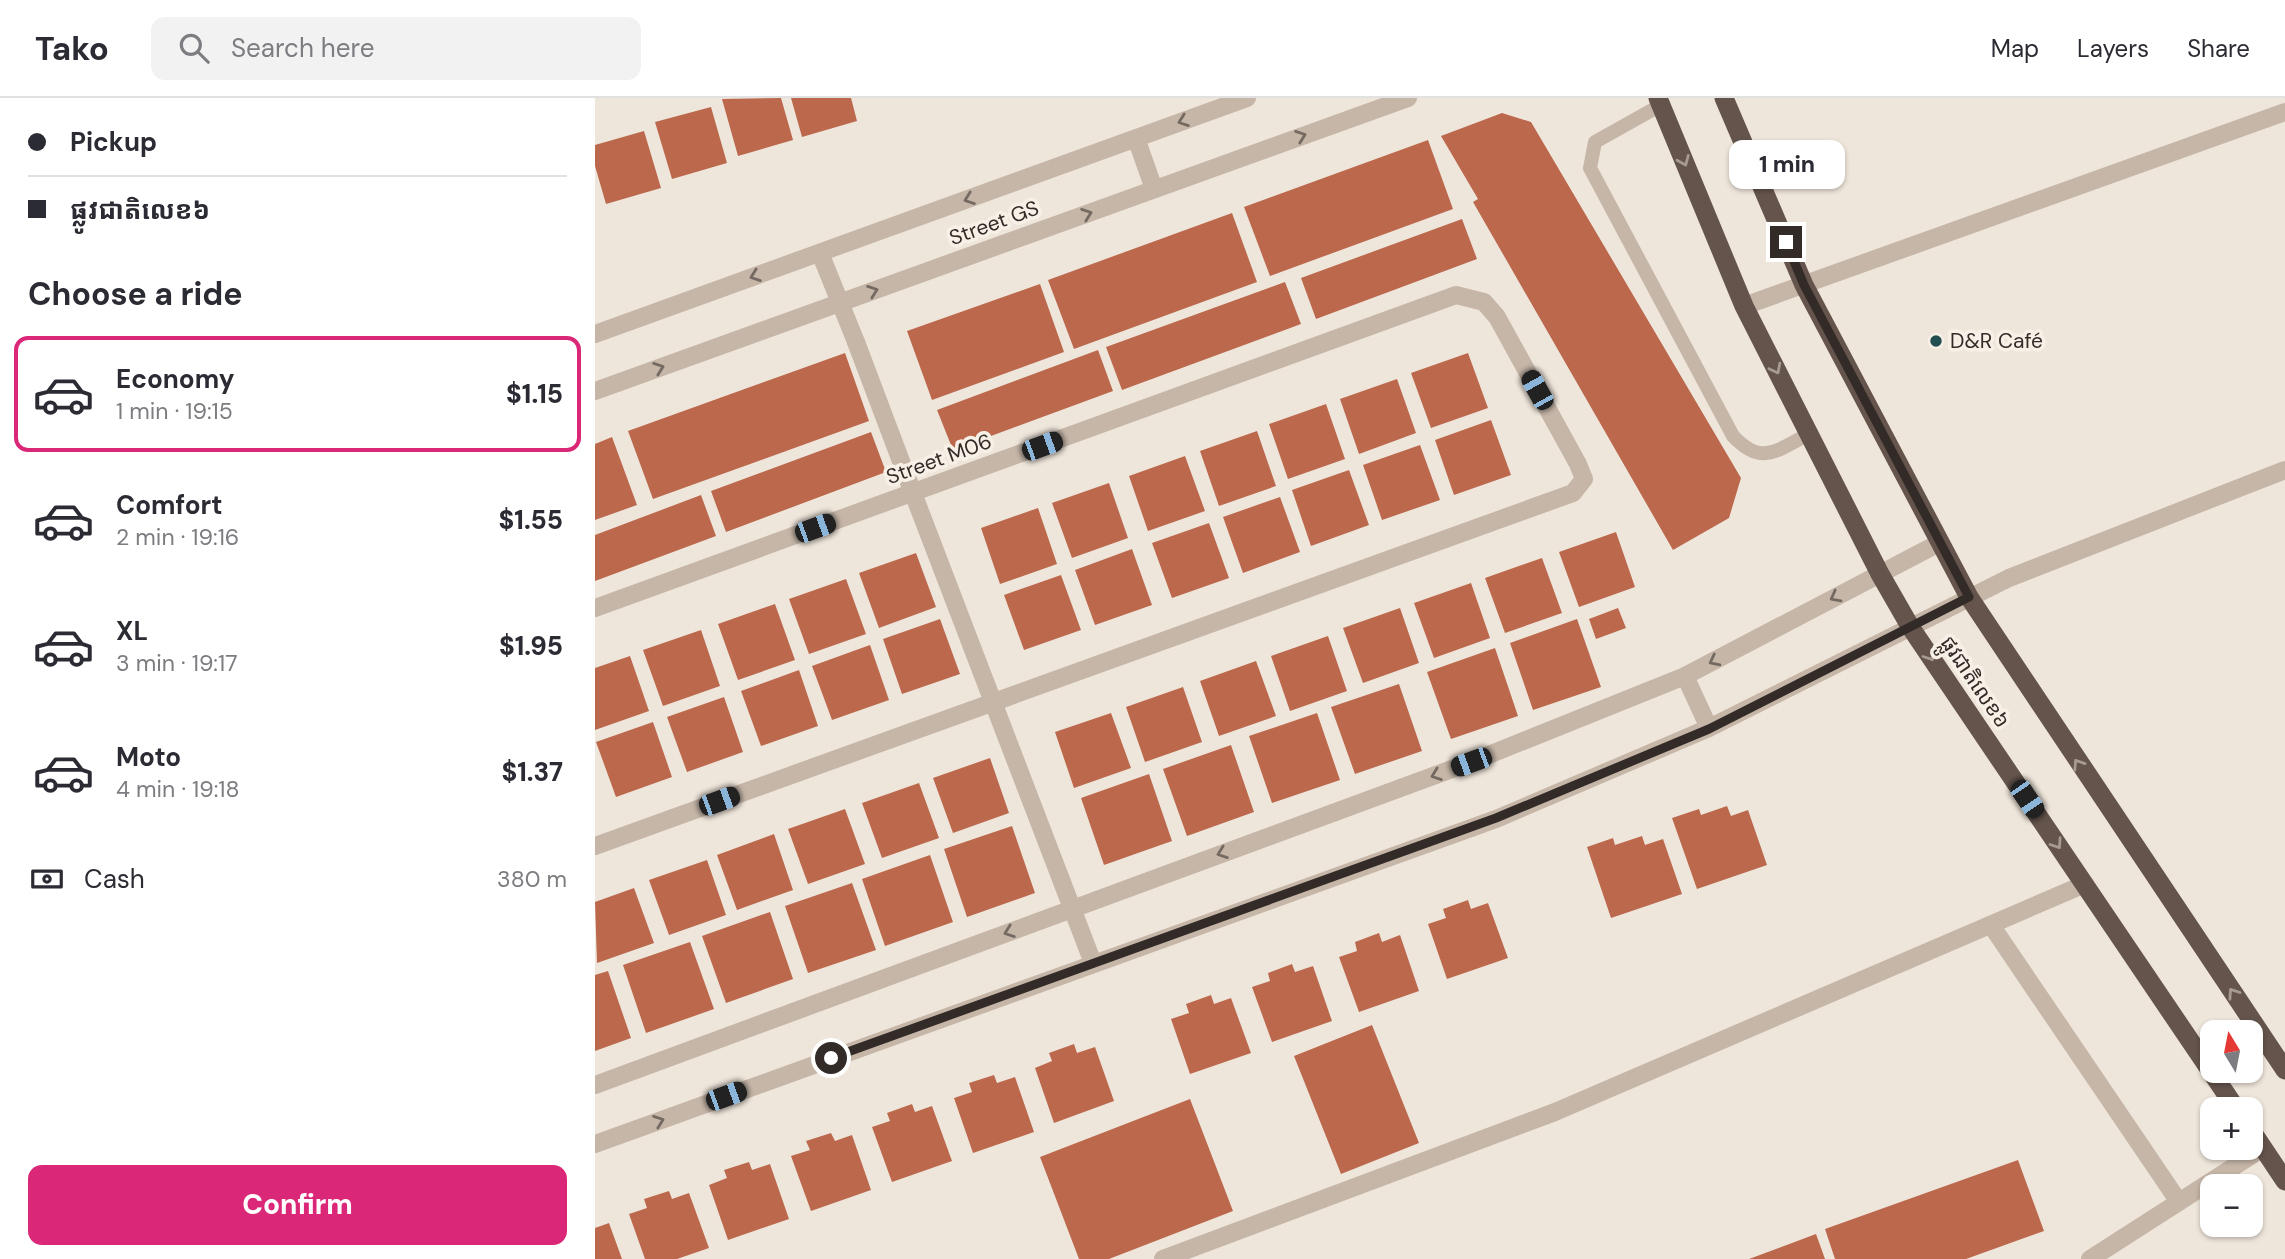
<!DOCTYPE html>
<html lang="en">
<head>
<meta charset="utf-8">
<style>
  body { margin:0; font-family:"DM Sans","Noto Sans Khmer",sans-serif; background:#f2f2f3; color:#2b2b33; height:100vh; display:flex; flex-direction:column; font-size:26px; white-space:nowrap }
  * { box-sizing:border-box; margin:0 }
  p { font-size:23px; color:#7c7c81 }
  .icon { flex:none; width:38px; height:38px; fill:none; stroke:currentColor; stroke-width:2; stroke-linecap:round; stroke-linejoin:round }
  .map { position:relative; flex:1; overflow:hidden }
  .drawer { display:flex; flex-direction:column; background:#fff; width:595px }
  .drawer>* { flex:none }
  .banner { display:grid; align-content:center; height:154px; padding:0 28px; background:#fff }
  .needle { width:46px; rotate:350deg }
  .fabs { position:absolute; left:1605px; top:922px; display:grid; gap:14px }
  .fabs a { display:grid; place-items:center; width:63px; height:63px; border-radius:14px; background:#fff; box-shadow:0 2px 5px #0004; font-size:35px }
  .end { position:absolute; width:32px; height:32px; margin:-16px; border:9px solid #332b27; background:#fff; box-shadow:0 0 0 4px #fff }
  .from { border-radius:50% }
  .bubble { position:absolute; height:49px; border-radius:14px; background:#fff; box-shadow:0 2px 5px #0004; font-size:23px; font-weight:800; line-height:49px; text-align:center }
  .car { position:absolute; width:21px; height:42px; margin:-21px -10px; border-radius:9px; box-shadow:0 0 5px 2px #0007; background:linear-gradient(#222 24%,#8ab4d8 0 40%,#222 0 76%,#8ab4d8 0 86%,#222 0) }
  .banner b { display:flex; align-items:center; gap:24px; height:66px; font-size:26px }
  .banner b+b { border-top:2px solid #e1e1e2 }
  .banner i { width:18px; height:18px; background:#2b2b33 }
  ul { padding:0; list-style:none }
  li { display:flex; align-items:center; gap:21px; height:116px; margin:0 14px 10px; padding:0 14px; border:4px solid transparent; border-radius:14px }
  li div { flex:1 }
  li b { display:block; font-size:26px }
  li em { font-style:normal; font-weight:800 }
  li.active { border-color:#db2777 }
  li>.icon { width:63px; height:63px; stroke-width:1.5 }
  h2 { padding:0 28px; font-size:32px; line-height:84px }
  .pay { display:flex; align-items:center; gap:18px; height:77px; padding:0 28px; font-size:26px }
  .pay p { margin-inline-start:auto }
  .primary-button { display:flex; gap:14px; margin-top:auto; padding:14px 28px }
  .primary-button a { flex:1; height:80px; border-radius:14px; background:#db2777; color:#fff; font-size:28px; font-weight:800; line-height:80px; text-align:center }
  header { display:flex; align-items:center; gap:42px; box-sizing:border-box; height:98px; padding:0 35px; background:#fff; border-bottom:2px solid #e1e1e2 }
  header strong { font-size:33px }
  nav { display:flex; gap:38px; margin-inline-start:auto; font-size:24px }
  .search { width:490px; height:63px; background:#f2f2f3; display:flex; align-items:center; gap:18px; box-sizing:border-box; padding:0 24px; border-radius:14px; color:#7c7c81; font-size:26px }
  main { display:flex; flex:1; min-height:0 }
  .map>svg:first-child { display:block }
  .building { fill:#bb684d }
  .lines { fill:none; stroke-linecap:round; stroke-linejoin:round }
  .service { stroke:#c6b6a8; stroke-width:14 }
  .pedestrian { stroke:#c6b6a8; stroke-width:18 }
  .minor { stroke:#c6b6a8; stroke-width:18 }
  .tertiary { stroke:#c6b6a8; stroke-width:18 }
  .trunk { stroke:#64544c; stroke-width:19 }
  .oneway { stroke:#756a61 }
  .oneway2 { stroke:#a69a92 }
  .route { stroke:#332b27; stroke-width:9 }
  .poi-dot { fill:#214e51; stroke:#f7f0e7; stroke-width:2.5 }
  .labels { text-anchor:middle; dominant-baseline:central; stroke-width:7; stroke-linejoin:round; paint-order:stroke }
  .street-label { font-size:21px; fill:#332b27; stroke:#f7f0e7 }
  .poi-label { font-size:21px; fill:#332b27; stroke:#f7f0e7; text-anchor:start }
</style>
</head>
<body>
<header>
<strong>Tako</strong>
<div class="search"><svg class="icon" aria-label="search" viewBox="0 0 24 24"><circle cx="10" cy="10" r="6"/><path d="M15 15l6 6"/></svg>Search here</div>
<nav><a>Map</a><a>Layers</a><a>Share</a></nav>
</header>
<main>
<section class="drawer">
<div class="banner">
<b><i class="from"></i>Pickup</b>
<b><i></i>ផ្លូវជាតិលេខ៦</b>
</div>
<h2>Choose a ride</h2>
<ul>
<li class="active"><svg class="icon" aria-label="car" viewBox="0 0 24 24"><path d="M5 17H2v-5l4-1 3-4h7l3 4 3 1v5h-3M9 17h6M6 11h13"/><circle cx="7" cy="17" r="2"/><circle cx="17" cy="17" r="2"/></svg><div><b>Economy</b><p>1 min · 19:15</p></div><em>$1.15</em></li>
<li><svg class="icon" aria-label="car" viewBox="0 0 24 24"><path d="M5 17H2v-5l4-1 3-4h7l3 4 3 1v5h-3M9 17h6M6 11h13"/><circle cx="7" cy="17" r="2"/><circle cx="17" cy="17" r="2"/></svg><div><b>Comfort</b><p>2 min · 19:16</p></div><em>$1.55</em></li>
<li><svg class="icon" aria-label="car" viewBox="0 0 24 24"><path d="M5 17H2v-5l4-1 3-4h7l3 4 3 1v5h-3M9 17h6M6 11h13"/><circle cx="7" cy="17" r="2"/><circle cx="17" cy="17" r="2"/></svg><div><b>XL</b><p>3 min · 19:17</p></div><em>$1.95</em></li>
<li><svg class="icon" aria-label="car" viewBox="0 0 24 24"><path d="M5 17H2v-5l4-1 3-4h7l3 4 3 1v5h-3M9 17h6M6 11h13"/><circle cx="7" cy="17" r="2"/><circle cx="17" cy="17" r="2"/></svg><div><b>Moto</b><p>4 min · 19:18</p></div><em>$1.37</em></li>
</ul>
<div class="pay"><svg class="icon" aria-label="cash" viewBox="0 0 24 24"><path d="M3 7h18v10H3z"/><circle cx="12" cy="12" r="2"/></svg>Cash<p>380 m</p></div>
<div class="primary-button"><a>Confirm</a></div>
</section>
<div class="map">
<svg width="1690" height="1161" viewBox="0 0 1690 1161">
  <rect width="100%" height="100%" fill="#efe6db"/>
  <path class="building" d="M186,0l12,42 -55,16 -16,-57z
    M196,0h60l6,23 -55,16z
    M116,9l16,56 -55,16 -17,-57z
    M907,15l29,9 210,356 -12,40 -56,32 -200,-348 5,-3 -37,-63z
    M49,33l17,57 -55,16 -11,-38v-21z
    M833,42l25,69 -183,67 -26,-69z
    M637,115l25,69 -183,67 -26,-69z
    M867,121l15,40 -161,60 -15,-41z
    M690,184l16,42 -179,66 -16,-43z
    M445,186l24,68 -132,48 -25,-69z
    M503,252l15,41 -160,59 -16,-40z
    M250,255l24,68 -216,78 -25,-68z
    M873,255l20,55 -57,20 -20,-55z
    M802,281l19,54 -57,21 -19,-55z
    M731,306l19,55 -57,20 -19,-55z
    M896,322l20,55 -57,20 -19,-55z
    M662,333l19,55 -57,20 -19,-55z
    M276,334l15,40 -160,60 -15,-41z
    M17,339l25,68 -42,15v-76z
    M825,347l20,55 -58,20 -19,-55z
    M590,358l20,55 -57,20 -19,-55z
    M754,372l20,55 -58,21 -19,-56z
    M514,385l19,55 -56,20 -20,-55z
    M106,397l15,41 -121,45v-46z
    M685,399l20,55 -57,21 -20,-56z
    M443,410l19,56 -57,20 -19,-56z
    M614,425l20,55 -57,20 -20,-55z
    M1021,434l19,55 -56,20 -20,-55z
    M537,451l20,56 -57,20 -20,-55z
    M321,455l20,54 -57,21 -20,-55z
    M947,460l20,55 -57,20 -20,-55z
    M466,477l20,55 -57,20 -20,-55z
    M251,481l20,55 -57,20 -20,-55z
    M876,485l19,55 -56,20 -20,-55z
    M180,506l20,56 -57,20 -20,-56z
    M805,510l19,55 -56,20 -20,-55z
    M1023,510l8,20 -30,11 -7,-20z
    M345,521l20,55 -58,20 -19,-55z
    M982,521l24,68 -68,23 -23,-67z
    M106,532l19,56 -57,20 -20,-56z
    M733,538l19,55 -57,20 -19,-55z
    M275,547l19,55 -57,20 -20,-54z
    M900,550l23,68 -67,23 -24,-67z
    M35,558l19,55 -54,19v-62z
    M661,563l20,55 -57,20 -19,-55z
    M204,572l19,56 -57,20 -20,-55z
    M804,586l23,67 -67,23 -24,-67z
    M588,589l19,55 -57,20 -19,-55z
    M129,599l19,55 -56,20 -20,-55z
    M516,615l20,55 -57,20 -19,-56z
    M722,615l23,67 -68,23 -23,-67z
    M58,624l19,55 -56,20 -20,-55z
    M636,647l23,67 -67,24 -24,-67z
    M395,660l19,55 -56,20 -20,-55z
    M554,676l23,67 -68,24 -23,-67z
    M324,685l20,55 -57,20 -20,-55z
    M1132,708l4,10 17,-6 19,55 -70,24 -25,-71 27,-9 2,6z
    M250,711l20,55 -57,20 -20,-55z
    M417,728l23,67 -68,24 -23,-68z
    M179,736l19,56 -56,20 -20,-55z
    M1047,738l3,9 18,-6 19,55 -71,24 -24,-71 26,-9 2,7z
    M335,757l23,67 -68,24 -23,-67z
    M112,762l19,55 -57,20 -20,-55z
    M257,785l24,67 -68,23 -23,-67z
    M39,790l20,55 -57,20 -2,-61z
    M873,802l3,9 17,-6 20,55 -61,21 -19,-55 18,-6 -3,-9z
    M175,814l23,67 -67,24 -24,-67z
    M784,835l3,9 18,-7 19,56 -60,21 -20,-55 18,-6 -2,-9z
    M95,844l24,67 -68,24 -23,-68z
    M697,866l3,8 18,-6 19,55 -60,21 -20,-55 18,-6 -2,-8z
    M13,873l23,67 -36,13v-76z
    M616,897l3,9 17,-6 20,55 -61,21 -19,-55 18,-6 -3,-9z
    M777,927l47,118 -78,31 -47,-118z
    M479,946l3,9 18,-6 19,54 -60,22 -19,-55 17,-7 -3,-8z
    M399,977l3,8 18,-6 19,55 -61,21 -19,-55 18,-6 -3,-9z
    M595,1001l43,112 -124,48h-30l-39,-102z
    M317,1006l3,8 17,-6 20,55 -60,21 -20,-55 18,-6 -3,-8z
    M236,1035l4,8 17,-6 19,55 -60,21 -20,-55 19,-6 -4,-9z
    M1423,1062l26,71 -78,28h-131l-10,-30z
    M154,1064l3,8 18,-6 19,55 -61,21 -19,-55 18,-7 -3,-8z
    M74,1093l3,8 17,-6 20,55 -32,11h-32l-16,-45 18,-6 -3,-9z
    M14,1125l13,36h-27v-31z
    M1221,1136l9,25h-76z"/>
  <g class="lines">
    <path class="service" d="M1066,7l-66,37 -5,26 143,268c29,31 44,14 76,-2"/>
    <path class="pedestrian" d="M261,244l57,151"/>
    <path class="minor" d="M225,155l36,89
      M1149,208l541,-194
      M318,395l180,470
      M0,510l861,-313 28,7 13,15 81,147 6,15 -11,14 -978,353
      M1090,578l24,52
      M1396,827l188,277
      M0,987l876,-323 214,-86 254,-133
      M0,1046l901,-325 213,-91 300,-150 276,-108
      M568,1161l392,-147 530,-228
      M1495,1161l173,-111"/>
    <path class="tertiary" d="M541,40l18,51
      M0,236l652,-236
      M0,293l813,-293"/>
    <path class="trunk" d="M1063,0l86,208 136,268 31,54 326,482
      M1129,0l80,187 165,312 316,473
      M1656,1032l34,51"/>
  </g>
  <defs><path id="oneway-chevron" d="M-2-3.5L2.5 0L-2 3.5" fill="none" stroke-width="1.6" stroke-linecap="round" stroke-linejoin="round" transform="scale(1.75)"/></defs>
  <g class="oneway">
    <use href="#oneway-chevron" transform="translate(588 23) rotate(160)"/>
    <use href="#oneway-chevron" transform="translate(706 38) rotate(-20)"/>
    <use href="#oneway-chevron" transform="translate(374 101) rotate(160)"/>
    <use href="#oneway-chevron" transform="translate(492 116) rotate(-20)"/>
    <use href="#oneway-chevron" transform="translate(160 178) rotate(160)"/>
    <use href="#oneway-chevron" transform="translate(278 193) rotate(-20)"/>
    <use href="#oneway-chevron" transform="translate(64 270) rotate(-20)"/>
    <use href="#oneway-chevron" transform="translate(1240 499) rotate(152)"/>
    <use href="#oneway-chevron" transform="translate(1119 563) rotate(153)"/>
    <use href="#oneway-chevron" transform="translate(841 677) rotate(160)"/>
    <use href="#oneway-chevron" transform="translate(627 755) rotate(160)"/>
    <use href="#oneway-chevron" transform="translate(414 834) rotate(160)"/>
    <use href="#oneway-chevron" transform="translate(64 1023) rotate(-20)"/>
  </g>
  <g class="oneway2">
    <use href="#oneway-chevron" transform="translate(1089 63) rotate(67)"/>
    <use href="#oneway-chevron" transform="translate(1181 271) rotate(63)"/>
    <use href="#oneway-chevron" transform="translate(1335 558) rotate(56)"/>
    <use href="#oneway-chevron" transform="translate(1483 666) rotate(-123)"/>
    <use href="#oneway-chevron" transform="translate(1462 746) rotate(56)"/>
    <use href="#oneway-chevron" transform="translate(1638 895) rotate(-124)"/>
  </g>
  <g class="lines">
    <path class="route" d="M236,960l665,-240 213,-89 260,-132 -165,-312 -18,-43"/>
  </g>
  <circle class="poi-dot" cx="1341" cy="243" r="7"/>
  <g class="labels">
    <g class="street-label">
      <text transform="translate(399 125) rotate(-20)">Street GS</text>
      <text transform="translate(344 361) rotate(-20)">Street M06</text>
      <text transform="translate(1380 584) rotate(56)">ផ្លូវជាតិលេខ៦</text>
    </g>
    <g class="poi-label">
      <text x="1355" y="243">D&amp;R Café</text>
    </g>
  </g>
</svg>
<div class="fabs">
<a><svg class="needle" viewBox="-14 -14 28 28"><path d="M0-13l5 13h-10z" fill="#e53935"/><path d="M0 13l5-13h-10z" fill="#7c7c81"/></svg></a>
<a>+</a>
<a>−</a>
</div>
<i class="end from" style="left:236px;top:960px"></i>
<i class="end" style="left:1191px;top:144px"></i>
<div class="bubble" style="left:1134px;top:42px;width:116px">1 min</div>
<i class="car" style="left:942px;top:292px;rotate:331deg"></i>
<i class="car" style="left:447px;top:348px;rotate:70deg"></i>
<i class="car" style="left:220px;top:430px;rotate:70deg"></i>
<i class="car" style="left:876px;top:664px;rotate:250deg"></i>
<i class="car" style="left:1432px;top:701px;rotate:146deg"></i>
<i class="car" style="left:124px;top:703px;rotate:70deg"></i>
<i class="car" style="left:131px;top:998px;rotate:70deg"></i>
</div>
</main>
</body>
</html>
